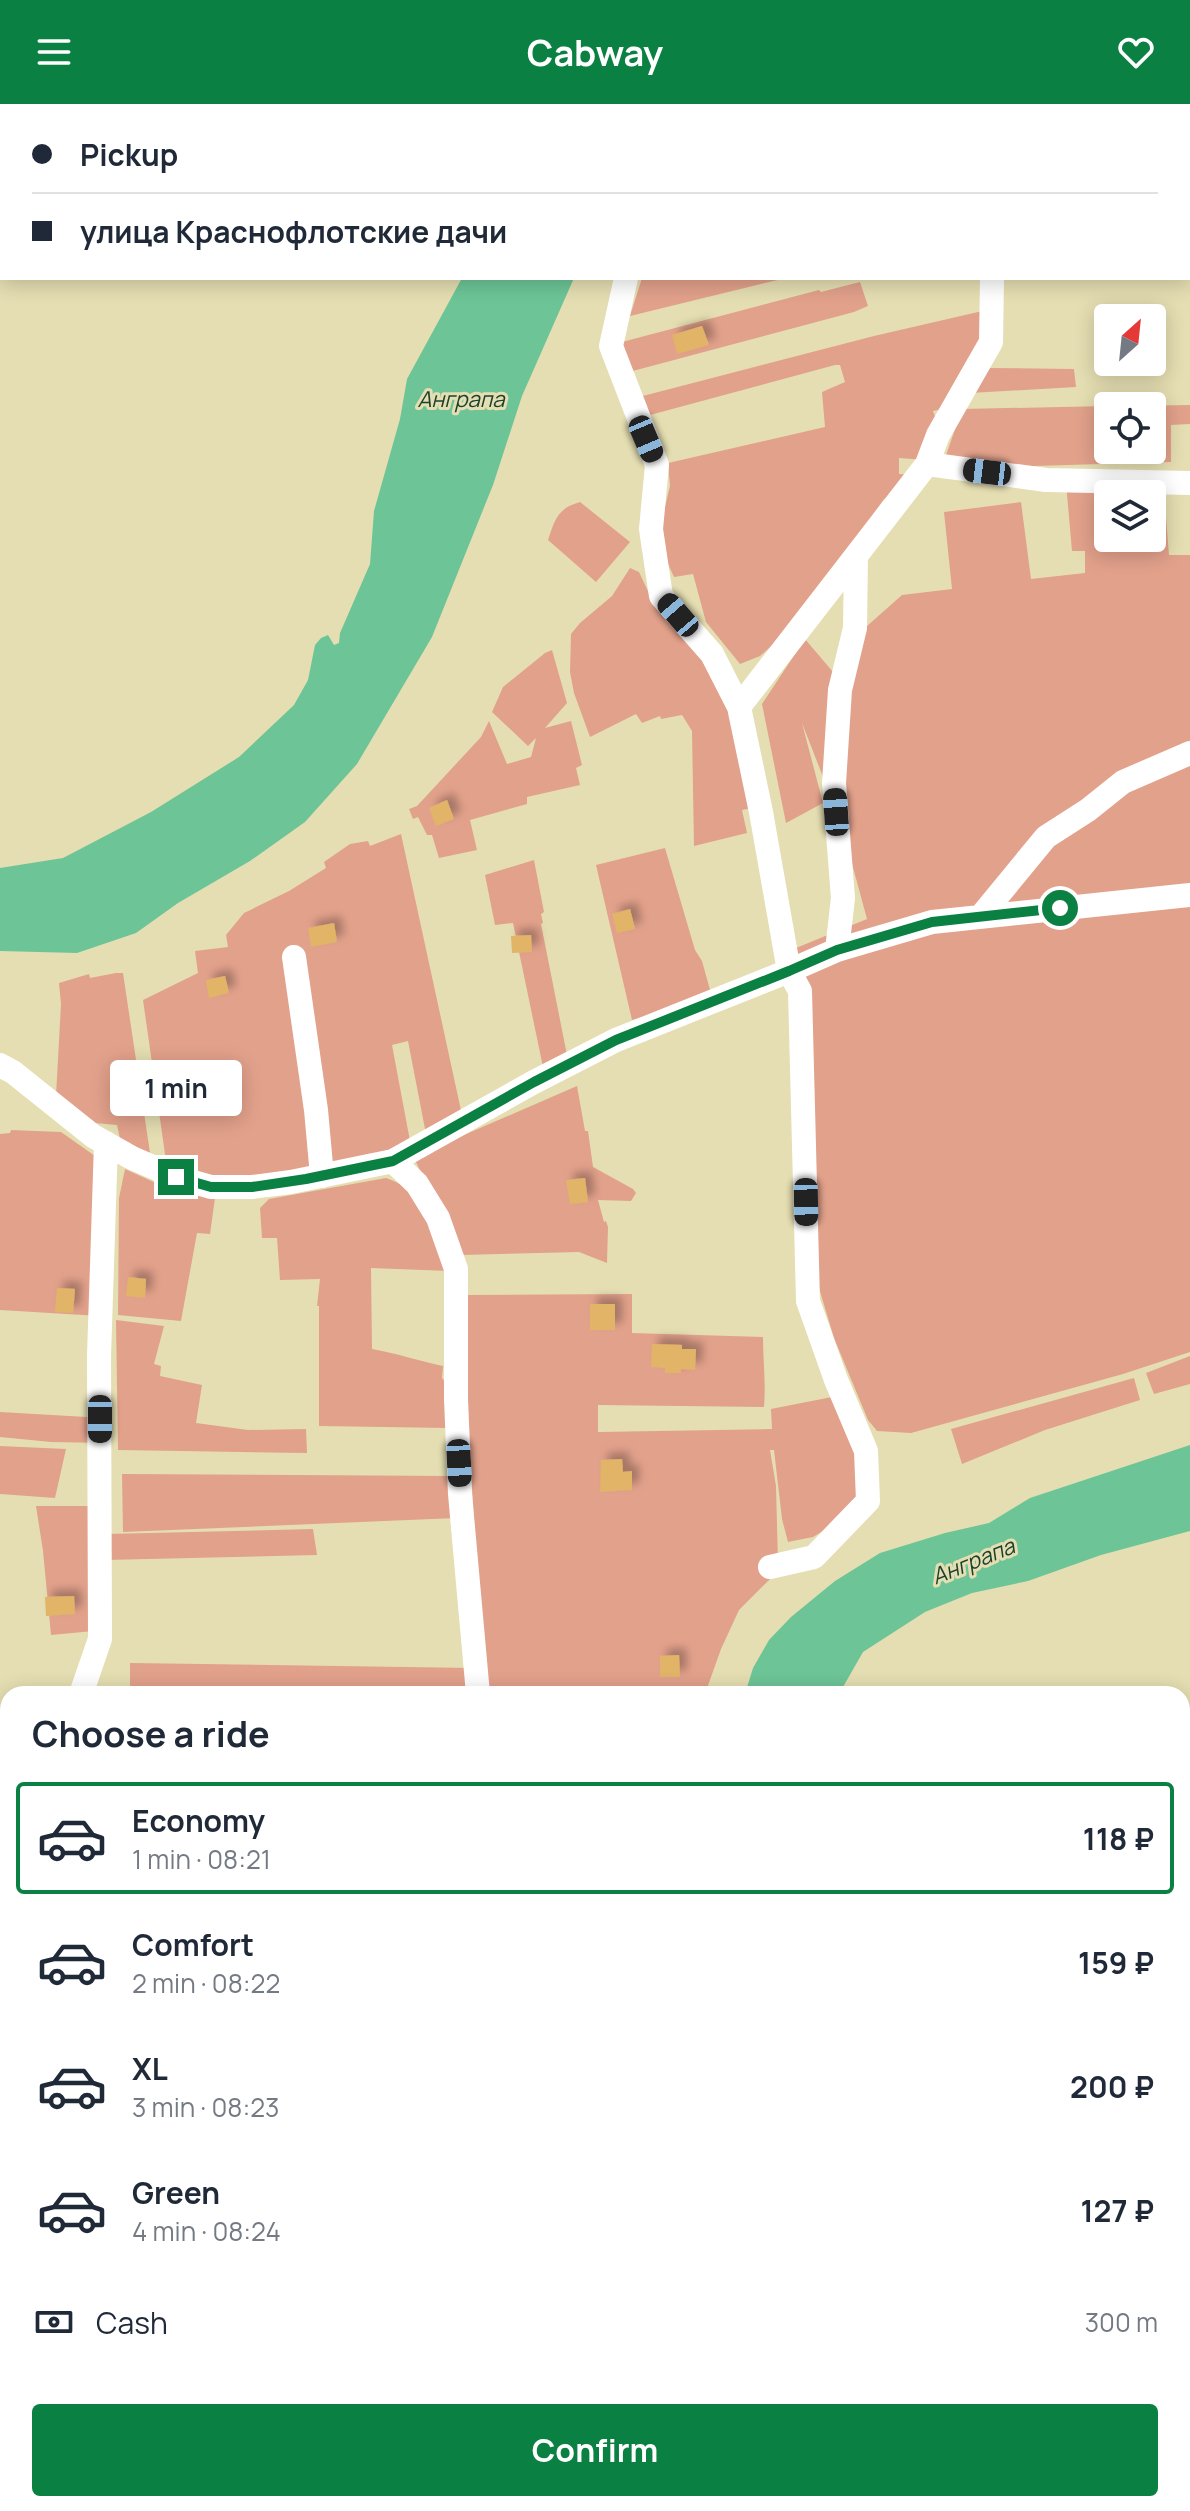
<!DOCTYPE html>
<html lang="en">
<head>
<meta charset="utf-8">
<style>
  body { margin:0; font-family:Manrope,sans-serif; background:#f6f6f7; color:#1f2937; height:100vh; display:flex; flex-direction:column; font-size:30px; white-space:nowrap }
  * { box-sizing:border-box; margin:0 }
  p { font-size:26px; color:#747a83 }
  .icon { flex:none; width:44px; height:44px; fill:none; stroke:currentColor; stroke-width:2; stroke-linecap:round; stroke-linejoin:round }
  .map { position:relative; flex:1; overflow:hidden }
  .details { position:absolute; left:0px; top:1582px; width:1190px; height:826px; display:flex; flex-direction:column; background:#fff; border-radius:24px 24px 0 0; box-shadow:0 4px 20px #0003 }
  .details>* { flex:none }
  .hud { position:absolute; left:0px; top:0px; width:1190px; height:176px; box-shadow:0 4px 20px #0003; display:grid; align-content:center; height:176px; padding:0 32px; background:#fff }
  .needle { width:52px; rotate:27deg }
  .fabs { position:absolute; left:1094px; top:200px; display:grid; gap:16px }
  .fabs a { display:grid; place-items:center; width:72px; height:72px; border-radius:8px; background:#fff; box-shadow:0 4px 20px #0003; font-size:40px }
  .end { position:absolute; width:36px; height:36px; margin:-18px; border:10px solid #0b8043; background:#fff; box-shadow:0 0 0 4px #fff }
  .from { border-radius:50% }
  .bubble { position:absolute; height:56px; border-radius:8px; background:#fff; box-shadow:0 4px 20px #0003; font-size:26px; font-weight:700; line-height:56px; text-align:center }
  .car { position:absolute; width:24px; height:48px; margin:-24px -12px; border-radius:10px; box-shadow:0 0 6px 2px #0007; background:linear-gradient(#222 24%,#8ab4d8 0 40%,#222 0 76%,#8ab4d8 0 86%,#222 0) }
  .hud b { display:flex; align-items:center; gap:28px; height:76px; font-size:30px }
  .hud b+b { border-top:2px solid #e0e1e3 }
  .hud i { width:20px; height:20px; background:#1f2937 }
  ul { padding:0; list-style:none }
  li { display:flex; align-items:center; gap:24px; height:112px; margin:0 16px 12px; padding:0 16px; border:4px solid transparent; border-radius:8px }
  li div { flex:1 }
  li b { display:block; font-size:30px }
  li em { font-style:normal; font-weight:700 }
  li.on { border-color:#0b8043 }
  li>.icon { width:72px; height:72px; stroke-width:1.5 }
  h2 { padding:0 32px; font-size:36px; line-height:96px }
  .pay { display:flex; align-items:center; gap:20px; height:88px; padding:0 32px; font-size:30px }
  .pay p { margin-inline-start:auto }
  .primary-button { display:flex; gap:16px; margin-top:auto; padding:16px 32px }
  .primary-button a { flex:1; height:92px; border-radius:8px; background:#0b8043; color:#fff; font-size:32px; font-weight:700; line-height:92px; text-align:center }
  header { display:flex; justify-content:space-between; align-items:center; height:104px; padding:0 32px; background:#0b8043; color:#fff; font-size:36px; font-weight:700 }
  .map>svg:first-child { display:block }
  .green { fill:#e2a18b; fill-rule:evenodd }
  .water { fill:#6dc597 }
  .building { fill:#e1b468; filter:url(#shadow) }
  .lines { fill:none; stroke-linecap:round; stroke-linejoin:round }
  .minor { stroke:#fff; stroke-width:24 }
  .route { stroke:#0b8043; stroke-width:10 }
  .labels { text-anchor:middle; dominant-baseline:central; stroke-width:6; stroke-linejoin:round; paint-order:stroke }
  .water-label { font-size:22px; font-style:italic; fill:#1c422f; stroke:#e5deb2 }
</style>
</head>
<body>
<header><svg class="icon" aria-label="menu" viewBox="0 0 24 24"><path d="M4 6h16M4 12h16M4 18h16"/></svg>Cabway<svg class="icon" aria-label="heart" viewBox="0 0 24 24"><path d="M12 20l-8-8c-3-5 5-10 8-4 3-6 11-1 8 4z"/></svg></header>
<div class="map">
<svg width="1190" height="2407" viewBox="0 0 1190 2407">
  <defs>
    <filter id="shadow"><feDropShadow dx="7" dy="-7" stdDeviation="4" flood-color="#0004"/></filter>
  </defs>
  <rect width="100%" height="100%" fill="#e5deb2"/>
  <path class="green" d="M938,0h247l-12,2h-234z
    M642,174h144l-156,38z
    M860,178l8,24 -14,6 -225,60 -7,-30 197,-52 2,2z
    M991,205l-3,16 -40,83 -15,3 4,11 -11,38 -27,-2v16l15,1 -20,21 -10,3 -91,128 -33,29 -20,8 -34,-42 -13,-48 -19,3 -11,-24 -4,-21 11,-46 -2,-23 157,-36 -3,-35 23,-10 -5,-17h-5l-185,50 -11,-18 235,-61z
    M989,264l85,1 2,18 -106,6z
    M1190,301v19l-19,1v37l-168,5 -59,-6 18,-52 146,-3v44h44v-44h-22z
    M1163,375l6,76h21v797l-67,22 -212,59 -34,-2 -9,-11 -34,-82 -15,-50 -23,-340 71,-29 -26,-96 -39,-100 21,80 -37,20 -24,-119 43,-65 28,33 7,-22 62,-55 50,-6 -8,-77 77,-10 10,77 54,-6v-22h-13l-6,-68zM1108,390h44v44h-44z
    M580,398l50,40 -34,40 -48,-42c7,-21 10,-32 32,-38z
    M630,464l9,4 15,32 75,82 28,121 -15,3 5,23 -53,13 -2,-115 -10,-16 -21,4 -1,-3 -18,7 -6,-9 -46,23 -16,-44 -4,-21 1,-38 9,-11 32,-27z
    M552,546l15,53 -22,25 26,-7 11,44 -6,3 4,17 -53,12v7l-57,16 7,30 -38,8 -7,-23h-5l-9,-18 -5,2 -4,-10 8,-3 64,-69 8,-16 18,43 24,-7 5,-19 -8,8 -36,-34 11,-25 42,-34z
    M401,730l61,281 -36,19 -18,-93 -16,4 18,96 -24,12 -143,31 -76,-16 -24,-168 55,-27 -3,-22 33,-4 -2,-12 18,-22 45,-22 37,-23 -2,-6 26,-18 18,-3 2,5z
    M665,744l30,102 7,11 10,36 -80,23 -36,-155z
    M534,756l10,52 -3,2 2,9 -2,1 26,131 -24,12 -30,-144 -18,2 -10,-50z
    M116,869h7l29,193 -30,-18 -5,-23 -23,-2 -38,-27 5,-92 -2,-21 30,-9 1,4z
    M577,982l8,45h3l5,36 40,22 3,4 -5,8 -33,-1 6,22 2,-1 2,6 -1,36 -28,-11 -118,3 -46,-95 49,-25z
    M11,1026l50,2 44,31 -5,153 -100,-6v-176l10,-1z
    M125,1065l44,20 46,9 -5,36 -13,-1 -16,88 -63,-6 1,-117z
    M386,1074c40,12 50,58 63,93l-78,-3 1,81c24,4 47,12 71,17l-1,12 6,7 1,43 -130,-2v-120h-2l3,-27 -40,1 -3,-42h-15l-2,-30 9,-9z
    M632,1190v39l131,4c0,23 3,47 1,70l-166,-2v27l174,-3 -1,-20 66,-13 31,48 -15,69 -40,24 -25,5 -6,-23 -8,-69h-4l6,36 2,77 -6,14 -33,33 -18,39 -16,45h-220l-20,-317 3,-3 -1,-79z
    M116,1216l48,6 -10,38 7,2 -1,10 42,9 -6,38 52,7 58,-1 1,24 -189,-3z
    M1190,1252v28l-36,10 -8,-21z
    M1134,1274l6,22 -95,30 -83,34 -11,-35z
    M0,1308l104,6 1,25 -54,-1 -51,-5z
    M0,1342l66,3 -11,49 -55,-4z
    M122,1370l330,2 4,42 -333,14z
    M36,1402h73l-2,28 206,-5 4,26 -212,5 -1,70 -53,5 -8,-84z
    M130,1559l342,5 2,26h-344z
    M8,1610v122l-8,-3v-116z
    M1190,1635v731l-8,-6v-721z
    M0,1753l8,4v169l-8,2z
    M3,2114h5v195h-8v-160z
    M741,2400h134l7,7h-138z"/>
  <path class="water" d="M462,174h112l-52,118 -29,89 -61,152 -75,127 -52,58 -55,39 -72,42 -42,30 -59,20 -77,-2v-83l63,-10 88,-46 88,-55 55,-52 14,-25 7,-35 6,-7 7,-3 6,10 5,-2 1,-10 30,-69 4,-53 26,-92 7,-40z
    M1190,1341v86l-89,24 -73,26 -56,12 -47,19 -62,40 -24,42h-94l8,-26 16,-28 22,-23 44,-36 45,-28 65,-20 44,-10 41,-25z
    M875,2400h156l9,7h-158z"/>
  <path class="building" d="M702,222l7,19 -32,9 -5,-19z
    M447,696l7,19 -18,7 -7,-18z
    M630,805l5,20 -18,4 -5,-19z
    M334,819l3,19 -26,5 -3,-19z
    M531,831l1,17 -20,1 -1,-17z
    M225,872l4,17 -20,5 -3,-18z
    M188,973l2,20 -28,2 -3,-19z
    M585,1074l3,24 -18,2 -4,-24z
    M128,1173l18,2 -1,19 -19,-2z
    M57,1184l18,1 -2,24 -18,-1z
    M590,1200h25v26h-25z
    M652,1240l30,1v4h14l-1,21 -14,-1v4h-16v-5l-14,-1z
    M622,1355l1,13 9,-1v19l-32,2 1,-32z
    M74,1492l1,18 -29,2 -1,-19z
    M679,1551l1,22h-20v-21z"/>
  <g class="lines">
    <path class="minor" d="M674,2l1,-2
      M626,174l-15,68 46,119 -6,64 10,67 51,58 27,53 22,105 28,159 11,20 8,310 28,79 30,71 2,50 -54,56 -44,10
      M927,360l119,16 144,3
      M739,603l188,-243 11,-29 53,-93 1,-64
      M981,812l65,-79 42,-27 35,-28 67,-29
      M837,846l95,-28 258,-27
      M294,853l22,153 6,66
      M0,961l13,7 80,64 39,22 44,19 35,10h41l39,-5 102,-21 141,-79 82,-42 173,-69 48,-21 6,-52 -9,-115 6,-93 15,-62 1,-72
      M393,1057l24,23 21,34 18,51v130l4,95 18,200
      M81,1590l19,-55 -1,-283 7,-213
      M0,1745l8,3
      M572,2407v-7"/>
  </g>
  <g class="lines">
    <path class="route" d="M176,1073l35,10h41l54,-8 87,-18 141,-79 82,-42 173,-69 48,-21 95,-28 128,-14"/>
  </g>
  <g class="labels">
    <g class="water-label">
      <text x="461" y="295">Анграпа</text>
      <text transform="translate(973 1457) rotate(-22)">Анграпа</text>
    </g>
  </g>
</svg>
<div class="fabs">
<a><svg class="needle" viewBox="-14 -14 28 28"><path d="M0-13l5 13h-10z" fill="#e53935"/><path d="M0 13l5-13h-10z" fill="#747a83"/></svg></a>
<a><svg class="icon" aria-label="locate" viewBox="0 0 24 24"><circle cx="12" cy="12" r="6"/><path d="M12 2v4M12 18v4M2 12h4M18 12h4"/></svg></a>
<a><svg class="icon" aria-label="layers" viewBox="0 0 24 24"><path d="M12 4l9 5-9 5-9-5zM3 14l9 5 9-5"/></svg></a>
</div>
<i class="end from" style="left:1060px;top:804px"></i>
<i class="end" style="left:176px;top:1073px"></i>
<div class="bubble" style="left:110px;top:956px;width:132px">1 min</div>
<i class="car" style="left:646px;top:335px;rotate:157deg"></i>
<i class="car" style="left:987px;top:368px;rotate:277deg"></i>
<i class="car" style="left:678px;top:511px;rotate:319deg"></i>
<i class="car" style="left:836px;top:708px;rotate:356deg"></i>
<i class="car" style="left:806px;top:1098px;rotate:179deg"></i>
<i class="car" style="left:100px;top:1315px;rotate:180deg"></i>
<i class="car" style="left:459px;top:1359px;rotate:177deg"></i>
<div class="hud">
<b><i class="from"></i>Pickup</b>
<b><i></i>улица Краснофлотские дачи</b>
</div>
<section class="details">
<h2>Choose a ride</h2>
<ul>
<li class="on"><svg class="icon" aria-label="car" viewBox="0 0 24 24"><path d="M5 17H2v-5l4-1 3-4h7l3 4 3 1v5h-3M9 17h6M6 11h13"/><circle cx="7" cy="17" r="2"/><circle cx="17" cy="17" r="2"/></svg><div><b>Economy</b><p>1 min · 08:21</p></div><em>118 ₽</em></li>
<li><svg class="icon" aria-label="car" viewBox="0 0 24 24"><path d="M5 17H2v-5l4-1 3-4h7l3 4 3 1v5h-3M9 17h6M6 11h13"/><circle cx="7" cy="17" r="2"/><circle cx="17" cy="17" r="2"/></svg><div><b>Comfort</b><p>2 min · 08:22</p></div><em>159 ₽</em></li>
<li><svg class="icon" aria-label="car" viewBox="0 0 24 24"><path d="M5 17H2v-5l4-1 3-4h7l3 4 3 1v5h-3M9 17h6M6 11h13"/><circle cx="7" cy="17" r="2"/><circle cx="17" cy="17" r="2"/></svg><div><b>XL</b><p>3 min · 08:23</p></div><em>200 ₽</em></li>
<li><svg class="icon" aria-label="car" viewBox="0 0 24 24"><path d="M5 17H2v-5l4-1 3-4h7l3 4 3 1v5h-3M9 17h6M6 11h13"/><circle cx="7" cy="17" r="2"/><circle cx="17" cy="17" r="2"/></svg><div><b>Green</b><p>4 min · 08:24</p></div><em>127 ₽</em></li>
</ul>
<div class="pay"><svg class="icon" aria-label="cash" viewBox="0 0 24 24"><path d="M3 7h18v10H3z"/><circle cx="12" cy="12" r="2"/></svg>Cash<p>300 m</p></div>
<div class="primary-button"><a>Confirm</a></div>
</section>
</div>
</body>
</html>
